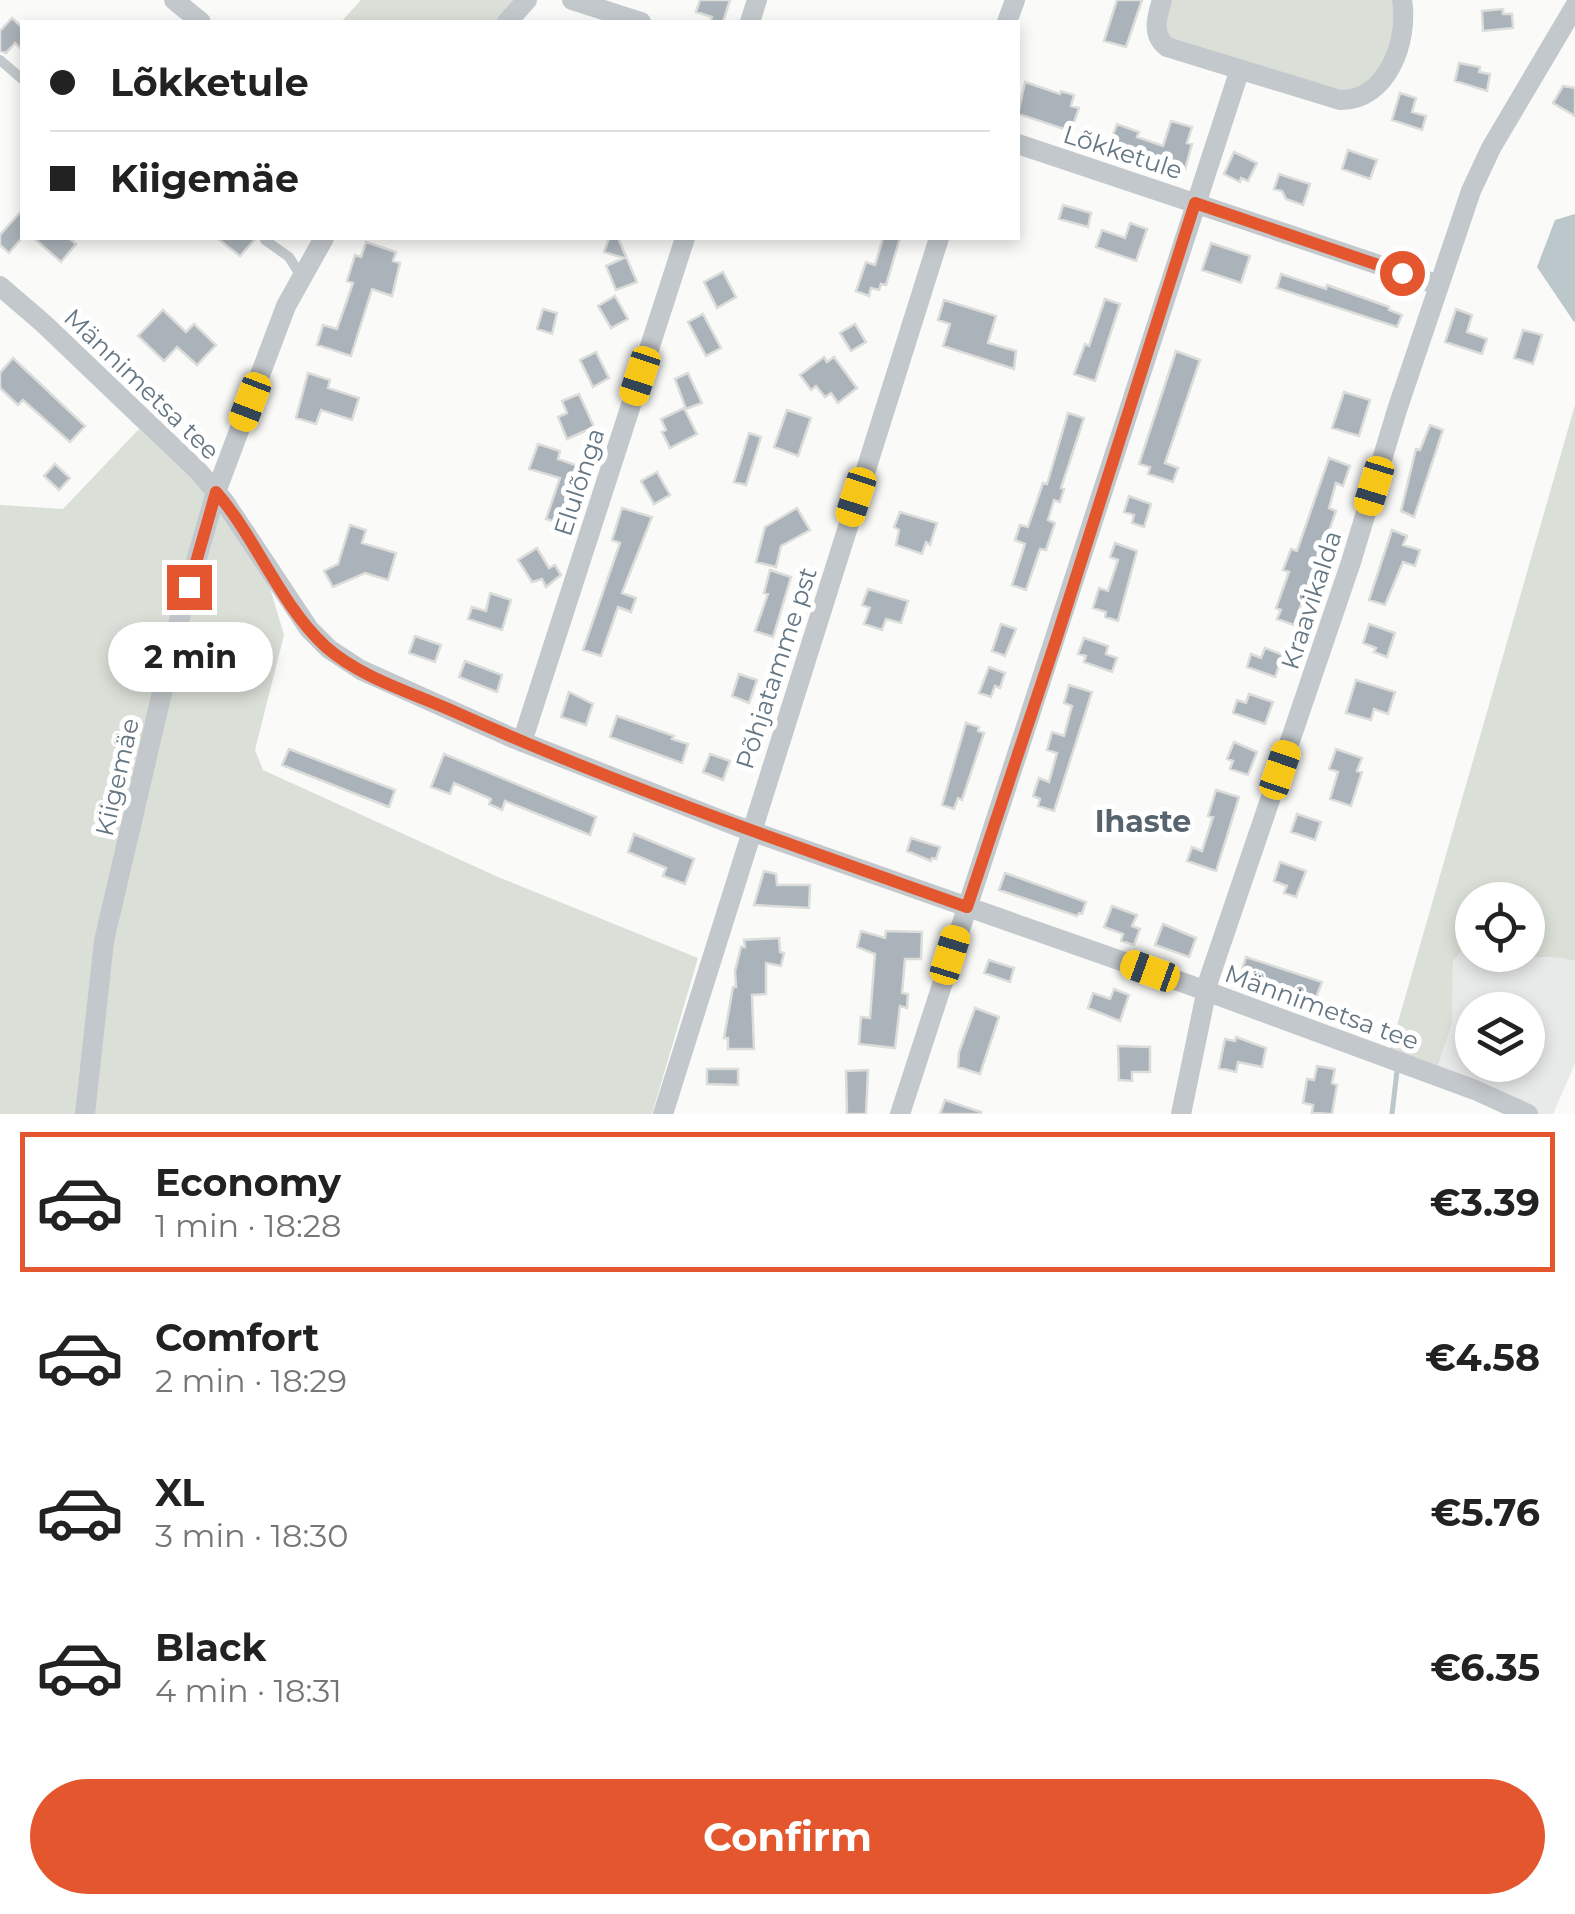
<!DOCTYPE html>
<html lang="en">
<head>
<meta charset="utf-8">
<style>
  body { margin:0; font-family:Montserrat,sans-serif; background:#f6f6f6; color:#222; height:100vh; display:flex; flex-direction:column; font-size:38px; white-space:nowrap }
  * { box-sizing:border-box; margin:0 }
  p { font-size:32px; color:#767676 }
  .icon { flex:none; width:55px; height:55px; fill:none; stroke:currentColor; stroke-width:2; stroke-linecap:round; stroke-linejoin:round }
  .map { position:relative; height:1114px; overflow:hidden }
  .side { display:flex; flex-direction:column; background:#fff; flex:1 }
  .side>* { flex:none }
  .banner { position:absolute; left:20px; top:20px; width:1000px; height:220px; border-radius:0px; box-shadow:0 5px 15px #0003; display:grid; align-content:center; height:220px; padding:0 30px; background:#fff }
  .controls { position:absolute; left:1455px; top:882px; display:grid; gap:20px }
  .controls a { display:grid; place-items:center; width:90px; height:90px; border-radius:50%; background:#fff; box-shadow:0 5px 15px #0003; font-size:50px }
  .end { position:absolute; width:45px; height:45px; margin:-22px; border:12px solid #e4572e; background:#fff; box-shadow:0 0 0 5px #fff }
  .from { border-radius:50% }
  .bubble { position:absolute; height:70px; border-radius:35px; background:#fff; box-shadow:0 5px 15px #0003; font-size:32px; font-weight:700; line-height:70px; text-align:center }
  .car { position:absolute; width:30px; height:60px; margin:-30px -15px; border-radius:12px; box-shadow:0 0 8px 2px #0007; background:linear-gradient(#f5c518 24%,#345 0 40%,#f5c518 0 76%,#345 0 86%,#f5c518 0) }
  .banner b { display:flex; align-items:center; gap:35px; height:95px; font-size:38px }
  .banner b+b { border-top:2px solid #e0e0e0 }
  .banner i { width:25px; height:25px; background:#222 }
  ul { padding:18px 0 0; list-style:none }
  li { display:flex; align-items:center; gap:30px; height:140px; margin:0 20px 15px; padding:0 10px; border:5px solid transparent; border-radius:0px }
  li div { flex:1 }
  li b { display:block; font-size:38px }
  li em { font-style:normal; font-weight:700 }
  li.on { border-color:#e4572e }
  li>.icon { width:90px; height:90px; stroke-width:1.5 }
  .action { display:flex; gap:20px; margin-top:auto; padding:20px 30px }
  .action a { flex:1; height:115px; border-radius:60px; background:#e4572e; color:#fff; font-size:40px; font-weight:700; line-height:115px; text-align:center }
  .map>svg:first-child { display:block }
  .built { fill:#e8e9e9; fill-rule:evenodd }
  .green { fill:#dadfd7 }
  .water { fill:#bbc7cb }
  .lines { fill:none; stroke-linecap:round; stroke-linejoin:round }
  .stream { stroke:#bbc7cb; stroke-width:5 }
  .building { fill:#aab3b9; stroke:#dcdcda; stroke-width:2.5 }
  .lane { stroke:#c3c8cc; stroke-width:10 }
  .street { stroke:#c3c8cc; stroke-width:20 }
  .route { stroke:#e4572e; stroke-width:12 }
  .labels { text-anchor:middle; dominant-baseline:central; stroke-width:10; stroke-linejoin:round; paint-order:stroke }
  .street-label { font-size:25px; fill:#657683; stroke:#fff }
  .quarter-label { font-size:30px; font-weight:bold; fill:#57646e; stroke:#fff }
</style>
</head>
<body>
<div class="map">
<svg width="1575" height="1114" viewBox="0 0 1575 1114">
  <rect width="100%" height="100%" fill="#fafaf8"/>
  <path class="built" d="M1465,948l7,2v5l32,4 56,-2 15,4v103l-22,50h-26l-92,-40 17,-50 1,-63zM1472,1010h56v55h-56z"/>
  <path class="green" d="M361,0h164l-19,22h-165z
    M1167,0h230v36l-17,44 -34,17 -178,-56 -7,-21z
    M1575,405v556c-28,-9 -58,2 -86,-6h39v-55h-56v50l-7,-2 -12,13 -1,63 -17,50 -47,-17z
    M139,429l81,77 47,72 17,57 -29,115 8,20 235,107 200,81 -46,156h-652v-609l63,4z"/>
  <path class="water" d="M1575,214v107l-1,1 -37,-55 18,-47z"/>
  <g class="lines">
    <path class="stream" d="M1392,1114l5,-43"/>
  </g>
  <path class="building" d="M700,0h30l-7,22h-13l2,-5 -16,-5z
    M1117,0h25l-16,47 -22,-6z
    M1503,9v5h9l1,14 -30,3 -1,-20z
    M12,18l10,9v23l-7,-7 -9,10 -6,-2v-20z
    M1459,63l21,4 -1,5 11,2 -3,17 -32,-10z
    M1025,82l35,12 1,-3 13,4 -3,11 8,2 -7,20 -7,-2 -1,3 -46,-15z
    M1563,86l12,2v28l-22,-13z
    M1400,93l16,5 -4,14 14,4 -4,14 -30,-10z
    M1171,121l21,6 -5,16 5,1 -7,25 -75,-26 7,-19 22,8 -2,5 26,9z
    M1348,150l29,10 -7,19 -28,-10z
    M1234,152l23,11 -9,18 -7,-3 -1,4 -16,-8z
    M1279,174l31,10 -7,21 -17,-6 -4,-8 -8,-2z
    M1063,205l28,8 -3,14 -29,-8z
    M22,210v28l-13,15 -9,-8v-10z
    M1130,223l17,6 -11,32 -40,-14 6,-17 23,8z
    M34,238h35l7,6 -15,18z
    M217,238h39l-16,18z
    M609,238h9l19,44 -21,8 -10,-24 18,-8 -20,-6z
    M883,238h17l-14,47 -5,-1 -2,6 -8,-2 -2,8 -13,-5 10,-29 9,3z
    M366,242l30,10 -3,9 7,2 -8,33 -20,-7 -21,67 -34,-11 6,-20 14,4 16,-46 -6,-2 8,-26 6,2z
    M1211,243l39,13 -9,27 -39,-13z
    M723,272l13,25 -19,11 -13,-26z
    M1281,274l45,15 1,-4 62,22v3l13,5 -5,12 -120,-39z
    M615,296l13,23 -17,9 -13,-22z
    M1105,299l15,5 -25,77 -21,-7 11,-30 4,2z
    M944,300l52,16 -8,27 28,8 -2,18 -71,-23 7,-22 -12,-4z
    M543,309l14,4 -5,21 -15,-5z
    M1456,309l16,6 -5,17 20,7 -5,15 -37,-12z
    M163,310l23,22 8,-8 22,21 -19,20 -20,-18 -13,14 -26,-25z
    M703,314l18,34 -15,8 -18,-34z
    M855,324l11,18 -15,9 -11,-18z
    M1523,330l19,5 -9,29 -19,-6z
    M1176,351l24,9 -35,103 13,5 -5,14 -25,-8 2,-7 -11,-3z
    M596,352l13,26 -16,9 -13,-27z
    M824,357l3,5 7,-5 23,31 -19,15 -7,-10 -6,4 -9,-11 -5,4 -11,-15z
    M13,358l72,68 -15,16 -47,-42 -5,5 -18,-17v-15z
    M308,373l22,7 -2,8 31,10 -7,22 -31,-10 -5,14 -20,-6z
    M688,373l14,30 -16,6 -11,-30z
    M1344,392l26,8 -11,36 -27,-8z
    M579,394l15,33 -27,12 -9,-22 9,-4 -5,-12z
    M684,408l13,26 -27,14 -8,-16 4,-2 -5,-11z
    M787,410l24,8 -13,38 -24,-9z
    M1068,413l16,5 -23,70 3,1 -4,13 -6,-2 -6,20 7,3 -9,27 -6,-1 -14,41 -14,-5 13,-41 -10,-4 5,-15 8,2 15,-44 4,1z
    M1430,425l13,5 -29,87 -13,-6 15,-62 4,1z
    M749,433l12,4 -15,48 -12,-3z
    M538,444l22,7 -2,8 20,7 -16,58 -16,-5 14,-41 -31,-9z
    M1329,458l21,8 -7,20 -7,-3 -7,25 7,3 -9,26 -3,-1 -11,45 -3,-1 -16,45 -17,-6 4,-9 -5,-2 13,-36 -6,-2 8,-21 6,2z
    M55,464l15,14 -11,12 -15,-14z
    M657,472l13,23 -16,9 -13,-23z
    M1129,496l22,8 -7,23 -12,-4 2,-8 -10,-3z
    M622,508l30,9 -30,76 14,5 -5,14 -13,-5 -17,49 -18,-6 37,-107 -8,-3z
    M797,508l13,22 -29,16 -5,21 -20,-5 9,-35z
    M900,512l37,11 -7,22 -4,-3 -4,12 -26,-9 3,-15 -5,-3z
    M350,525l16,5 -4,13 34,10 -8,27 -23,-7 -32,14 -9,-16 14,-7z
    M1392,530l15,6 -4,9 17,5 -5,16 -12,-4 -18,43 -16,-5z
    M1115,543l22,8 -19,70 -13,-4 1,-5 -13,-4 6,-20 9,3 10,-31 -8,-3z
    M537,548l12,20 6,-3 6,10 -15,12 -4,-8 -10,3 -14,-22z
    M770,570l21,7 -18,60 -18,-6 13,-37 -4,-1z
    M868,589l40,12 -7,22 -15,-4 -4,11 -18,-6 6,-16 -8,-3z
    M490,593l21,7 -9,30 -34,-11 4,-12 14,4z
    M1001,624l15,5 -11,27 -13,-5z
    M1369,624l26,9 -8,24 -13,-5 2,-4 -13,-5z
    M415,636l26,9 -6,17 -26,-9z
    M1084,638l24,8 -2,8 11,4 -5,14 -28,-10 2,-6 -8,-2z
    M1265,648l18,7 -8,22 -28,-10 4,-13 10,4z
    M465,661l37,14 -5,17 -38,-15z
    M989,667l16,6 -5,15 -5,-2 -4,11 -12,-4z
    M739,674l18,6 -8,23 -17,-7z
    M1356,680l39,12 -7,22 -14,-5 -3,11 -25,-7z
    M1069,685l23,7 -38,119 -16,-5 2,-7 -7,-3 6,-18 10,4 8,-29 -10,-3 5,-18 12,4 8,-30 -8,-3z
    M569,692l24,12 -7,21 -25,-8z
    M1249,694l24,8 -8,22 -32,-11 4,-13 9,3z
    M617,716l57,20 -2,3 16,5 -6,19 -72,-26z
    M966,723l13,4 -1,4 6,2 -22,67 -4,-2 -4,11 -12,-4z
    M1234,742l23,10 -9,23 -18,-6 3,-8 -6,-2z
    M289,749l106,41 -6,17 -107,-42z
    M1336,749l26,9 -5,13 5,1 -11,34 -21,-7 8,-27 -9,-3z
    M444,754l152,63 -6,18 -85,-34 -3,9 -13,-6 2,-5 -37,-16 -4,11 -19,-7z
    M710,754l20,7 -7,19 -20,-8z
    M1216,790l23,7 -23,74 -29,-10 5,-14 10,4 11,-34 -5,-1z
    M1297,814l24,8 -6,18 -24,-8z
    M634,834l60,25 -9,25 -22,-8 3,-8 -38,-16z
    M911,838l29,9 -4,12 -4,-1 -1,3 -24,-10z
    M1280,862l26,9 -10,26 -12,-4 3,-7 -13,-5z
    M764,871l12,3 1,11h33l-1,23 -55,-3z
    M1005,873l81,29 -4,12 -3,-1 -2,3 -78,-26z
    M1112,906l25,9 -5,11 8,3 -6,16 -13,-4 2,-7 -19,-7z
    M1163,924l33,14 -7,19 -34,-12z
    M861,931l24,7 1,-7 36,1 -1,27h-16l-3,34 6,1 -1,14 -7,-2 -5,42 -36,-4 2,-27 9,1 5,-64 -18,-7z
    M779,938l1,14 4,1 -3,13 -15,-3v31l-14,1 2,54h-26v-11h-4l9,-51h3l-1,-16 6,-24h4l-1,-7z
    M1246,957l76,25 -6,16 -75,-25z
    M989,960l25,8 -4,14 -26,-9z
    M1114,989l15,6 -9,26 -32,-13 5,-15 17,6z
    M975,1008l24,9 -19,57 -22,-7 1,-15z
    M1236,1037l30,11 -4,19 -24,-5 -2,10 -17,-4 6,-29 10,2z
    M1118,1046l32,1v25h-18v9l-13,-1z
    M1317,1066l18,3 -3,14 5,2 -5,29 -20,-1 1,-8 -10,-2 4,-24 7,1z
    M707,1069h31v16l-31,-1z
    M868,1070l-2,44h-19l-1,-43z
    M945,1100l36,12 -1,2h-40z"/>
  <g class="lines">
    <path class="lane" d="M0,60l22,19
      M265,240l24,17 12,19"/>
    <path class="street" d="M174,0l27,22
      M572,0l69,22
      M1162,0c-5,16 -11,35 5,47l173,53c47,1 69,-59 62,-100
      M507,22l20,-22
      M750,22l7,-22
      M1007,22l8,-22
      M1018,144l421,141
      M0,286l43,37 156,149 25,29 85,128 20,20 32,21 154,69 219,86 453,159 288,106 53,24
      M522,742l163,-504
      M85,1114l19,-173 74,-317 38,-132 70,-186 38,-68
      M663,1114l276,-876
      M900,1114l340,-1045
      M1181,1114l28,-135 142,-417 46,-152 74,-219 20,-43 84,-142"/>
  </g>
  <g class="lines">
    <path class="route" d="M189,587l27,-95c41,47 64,113 110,155 35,31 87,46 129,65 166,75 340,134 512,195l89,-267 139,-437 207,70"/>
  </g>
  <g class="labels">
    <g class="street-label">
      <text transform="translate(1123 152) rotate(18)">Lõkketule</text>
      <text transform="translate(142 384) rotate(44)">Männimetsa tee</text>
      <text transform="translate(579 482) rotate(-72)">Elulõnga</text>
      <text transform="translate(1311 600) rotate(-72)">Kraavikalda</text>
      <text transform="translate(776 668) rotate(-72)">Põhjatamme pst</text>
      <text transform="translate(117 777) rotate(-77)">Kiigemäe</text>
      <text transform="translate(1322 1007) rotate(20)">Männimetsa tee</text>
    </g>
    <g class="quarter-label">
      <text x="1143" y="821">Ihaste</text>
    </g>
  </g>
</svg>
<div class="controls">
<a><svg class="icon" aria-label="locate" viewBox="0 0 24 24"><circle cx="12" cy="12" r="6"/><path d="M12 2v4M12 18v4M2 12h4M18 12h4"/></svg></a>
<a><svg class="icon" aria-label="layers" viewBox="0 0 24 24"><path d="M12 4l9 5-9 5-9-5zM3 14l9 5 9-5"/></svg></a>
</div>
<i class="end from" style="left:1402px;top:273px"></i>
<i class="end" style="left:189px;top:587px"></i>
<div class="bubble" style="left:108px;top:622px;width:165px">2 min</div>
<i class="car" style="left:640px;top:376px;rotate:198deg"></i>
<i class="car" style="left:250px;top:402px;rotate:201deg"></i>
<i class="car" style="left:1374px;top:486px;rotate:197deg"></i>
<i class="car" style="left:856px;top:497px;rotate:198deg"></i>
<i class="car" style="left:1280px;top:770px;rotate:19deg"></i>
<i class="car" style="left:950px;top:955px;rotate:17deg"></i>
<i class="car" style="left:1150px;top:971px;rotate:290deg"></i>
<div class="banner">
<b><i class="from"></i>Lõkketule</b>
<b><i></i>Kiigemäe</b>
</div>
</div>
<section class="side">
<ul>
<li class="on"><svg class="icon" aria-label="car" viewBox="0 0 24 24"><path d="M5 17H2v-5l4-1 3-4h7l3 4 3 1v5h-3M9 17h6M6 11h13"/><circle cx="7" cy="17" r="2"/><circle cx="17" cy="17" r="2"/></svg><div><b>Economy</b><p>1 min · 18:28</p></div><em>€3.39</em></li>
<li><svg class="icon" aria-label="car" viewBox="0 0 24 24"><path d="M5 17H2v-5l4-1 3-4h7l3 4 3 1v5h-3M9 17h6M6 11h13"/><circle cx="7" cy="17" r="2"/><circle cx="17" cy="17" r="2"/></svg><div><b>Comfort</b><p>2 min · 18:29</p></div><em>€4.58</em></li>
<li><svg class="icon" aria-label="car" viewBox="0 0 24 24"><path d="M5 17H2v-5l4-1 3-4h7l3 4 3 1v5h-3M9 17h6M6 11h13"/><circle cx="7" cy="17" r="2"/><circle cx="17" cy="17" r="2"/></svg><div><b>XL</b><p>3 min · 18:30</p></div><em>€5.76</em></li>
<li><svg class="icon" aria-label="car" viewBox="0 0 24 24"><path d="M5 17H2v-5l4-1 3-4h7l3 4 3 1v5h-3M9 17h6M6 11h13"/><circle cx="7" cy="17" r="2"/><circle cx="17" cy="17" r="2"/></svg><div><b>Black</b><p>4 min · 18:31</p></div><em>€6.35</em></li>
</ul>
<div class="action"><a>Confirm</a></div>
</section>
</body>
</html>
